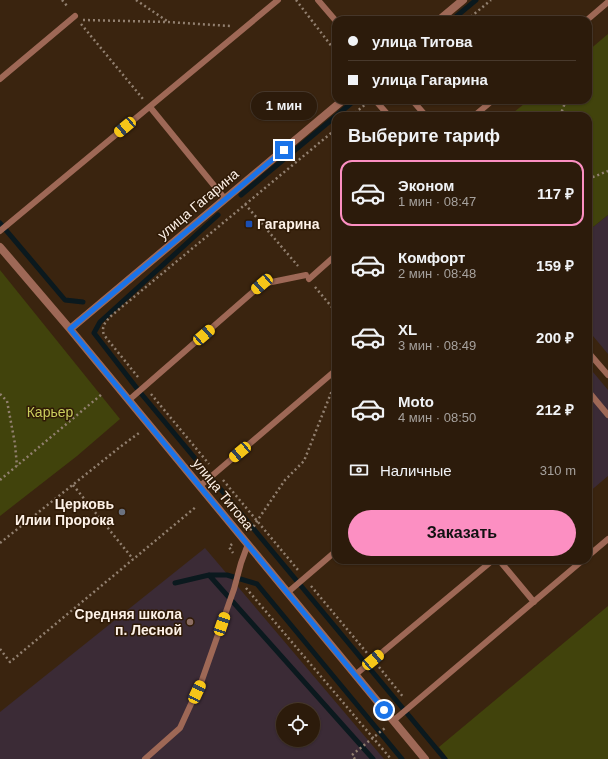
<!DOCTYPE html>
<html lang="ru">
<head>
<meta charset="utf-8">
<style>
  body { margin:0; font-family:Helvetica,sans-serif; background:#342414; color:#f1f3f6; height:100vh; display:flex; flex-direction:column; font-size:15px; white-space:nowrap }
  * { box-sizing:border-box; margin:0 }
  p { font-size:13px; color:#a6a19d }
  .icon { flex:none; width:22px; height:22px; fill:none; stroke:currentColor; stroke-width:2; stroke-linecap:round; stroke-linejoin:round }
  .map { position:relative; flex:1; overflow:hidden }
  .sheet { position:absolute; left:332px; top:112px; width:260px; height:452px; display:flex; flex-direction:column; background:#2c1b0b; border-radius:12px; box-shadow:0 1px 3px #0004,0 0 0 1px #48392c }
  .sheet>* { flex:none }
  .banner { position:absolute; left:332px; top:16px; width:260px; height:88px; border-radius:12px; box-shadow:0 1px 3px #0004,0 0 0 1px #48392c; display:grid; align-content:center; height:88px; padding:0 16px; background:#2c1b0b }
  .tools { position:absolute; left:276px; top:703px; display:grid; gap:8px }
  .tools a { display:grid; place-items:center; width:44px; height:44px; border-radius:50%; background:#2c1b0b; box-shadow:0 1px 3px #0004,0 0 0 1px #48392c; font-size:20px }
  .end { position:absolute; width:18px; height:18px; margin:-9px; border:5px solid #1a73e8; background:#fff; box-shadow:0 0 0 2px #fff }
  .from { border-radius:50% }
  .bubble { position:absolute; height:28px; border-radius:14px; background:#2c1b0b; box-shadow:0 1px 3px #0004,0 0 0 1px #48392c; font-size:13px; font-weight:600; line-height:28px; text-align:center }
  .car { position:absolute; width:12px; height:24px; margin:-12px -6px; border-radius:5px; box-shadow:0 0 3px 1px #0007; background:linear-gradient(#f5c518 24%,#345 0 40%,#f5c518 0 76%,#345 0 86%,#f5c518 0) }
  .banner b { display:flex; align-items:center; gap:14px; height:38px; font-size:15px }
  .banner b+b { border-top:1px solid #48392c }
  .banner i { width:10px; height:10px; background:#f1f3f6 }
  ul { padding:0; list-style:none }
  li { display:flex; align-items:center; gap:12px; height:66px; margin:0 8px 6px; padding:0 8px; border:2px solid transparent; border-radius:12px }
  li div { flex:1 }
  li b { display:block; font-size:15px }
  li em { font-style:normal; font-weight:600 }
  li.selected { border-color:#fc8fc2 }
  li>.icon { width:36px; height:36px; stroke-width:1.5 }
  h2 { padding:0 16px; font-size:18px; line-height:48px }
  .pay { display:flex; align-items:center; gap:10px; height:44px; padding:0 16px; font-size:15px }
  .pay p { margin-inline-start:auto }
  .action { display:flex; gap:8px; margin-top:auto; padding:8px 16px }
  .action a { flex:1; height:46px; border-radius:24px; background:#fc8fc2; color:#111; font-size:16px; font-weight:600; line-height:46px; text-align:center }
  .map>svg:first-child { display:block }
  .education { fill:#3b2b36; fill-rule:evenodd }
  .green { fill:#41430c }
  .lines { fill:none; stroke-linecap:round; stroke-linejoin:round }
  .stream { stroke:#0b191e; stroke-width:5 }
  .path { stroke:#928070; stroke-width:2.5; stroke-dasharray:2 3; stroke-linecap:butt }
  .service { stroke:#9e6856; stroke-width:6 }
  .tertiary { stroke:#9e6856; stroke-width:8 }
  .route { stroke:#1a73e8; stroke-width:5 }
  .transit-dot { fill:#1a4fb4; stroke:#2f1a06; stroke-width:1.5 }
  .worship-dot { fill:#6b7280; stroke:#2f1a06; stroke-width:1.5 }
  .education-dot { fill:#8d6e63; stroke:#2f1a06; stroke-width:1.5 }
  .labels { text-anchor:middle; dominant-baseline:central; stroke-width:3; stroke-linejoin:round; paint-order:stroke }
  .street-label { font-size:14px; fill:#fdf1e7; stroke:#2f1a06 }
  .poi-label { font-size:14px; font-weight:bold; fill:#fdf1e7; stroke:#2f1a06; text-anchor:end }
  .park-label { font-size:14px; fill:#cace5d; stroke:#2f1a06 }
</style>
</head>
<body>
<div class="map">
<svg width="608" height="759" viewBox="0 0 608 759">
  <rect width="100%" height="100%" fill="#3a240f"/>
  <path class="education" d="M608,215v139l-20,-24v-99z
    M588,366l20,24v86l-20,17z
    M205,548l179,211h-384v-47zM283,710h30v30h-30z"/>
  <path class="green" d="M608,34v181l-20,16v-115h-79l20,-16h59v-49z
    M0,270l120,149 -43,37 -77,60z
    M608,606v153h-160l-9,-12z"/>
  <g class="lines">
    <path class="stream" d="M452,20l24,-20
      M336,116l19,-16
      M241,195l95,-79
      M218,215l-118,107 -6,11 45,58 306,368
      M0,223l65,77 18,2
      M209,575l164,184
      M175,583l34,-8h18l30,9 145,175"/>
    <path class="path" d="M62,0l6,7
      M136,0l31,21
      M296,0l40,52
      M83,20l85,2 62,4
      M467,20l24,-20
      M81,24l62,75
      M351,116l15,-12
      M560,116l5,-13v-3
      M588,179l20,-8
      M245,204l53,62
      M315,287l21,25
      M138,377l-34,-42c-3,-8 1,-13 7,-19l225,-187
      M0,394l7,7 8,43 2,22
      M151,394l58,70
      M0,480l102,-86
      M223,480l75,90
      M73,485l60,74
      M250,530l4,-4 3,-5 28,-41 19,-19 29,-73
      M0,543l120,-96 19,-14
      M232,544l-3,3 4,6
      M311,586l56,67
      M246,588l145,171
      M0,649l10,13 187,-156
      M379,667l25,31
      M355,759l-3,-4 33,-27"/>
    <path class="service" d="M318,0l18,21
      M587,20l21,-18
      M0,79l75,-63
      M375,100l14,16
      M412,100l14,16
      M150,107l75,92
      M474,116l19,-16
      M0,231l278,-231
      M309,279l27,-24
      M588,352l20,23
      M588,391l20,24
      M129,400l133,-116 44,-9
      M200,486l136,-116
      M588,556l20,-17
      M499,560l35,42
      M287,593l49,-42
      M355,675l138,-115
      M393,721l190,-161
      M145,759l35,-31 22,-48 32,-91 7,-26 7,-19"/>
    <path class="tertiary" d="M439,20l24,-20
      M0,247l70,82 355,430
      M70,329l273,-229"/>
  </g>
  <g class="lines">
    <path class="route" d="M284,150l-214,179 314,381"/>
  </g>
  <rect class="transit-dot" x="245" y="220" width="8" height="8" rx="2"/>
  <circle class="worship-dot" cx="122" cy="512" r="4"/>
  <circle class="education-dot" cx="190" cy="622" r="4"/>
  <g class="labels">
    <g class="street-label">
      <text transform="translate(198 204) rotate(-40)">улица Гагарина</text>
      <text transform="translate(223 494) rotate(51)">улица Титова</text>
    </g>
    <g class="poi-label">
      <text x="257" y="224" text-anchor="start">Гагарина</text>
      <text x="114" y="504">Церковь<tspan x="114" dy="16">Илии Пророка</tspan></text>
      <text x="182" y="614">Средняя школа<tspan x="182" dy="16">п. Лесной</tspan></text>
    </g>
    <g class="park-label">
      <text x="50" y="412">Карьер</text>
    </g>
  </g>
</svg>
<div class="tools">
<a><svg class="icon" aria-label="locate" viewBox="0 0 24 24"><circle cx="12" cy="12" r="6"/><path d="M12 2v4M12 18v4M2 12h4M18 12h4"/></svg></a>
</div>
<i class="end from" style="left:384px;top:710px"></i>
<i class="end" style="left:284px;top:150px"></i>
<div class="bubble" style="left:251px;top:92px;width:66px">1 мин</div>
<i class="car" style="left:125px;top:127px;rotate:230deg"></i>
<i class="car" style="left:262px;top:284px;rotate:229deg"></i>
<i class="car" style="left:204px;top:335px;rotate:49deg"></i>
<i class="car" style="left:240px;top:452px;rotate:230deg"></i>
<i class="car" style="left:222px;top:624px;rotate:19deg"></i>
<i class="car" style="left:373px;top:660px;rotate:50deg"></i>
<i class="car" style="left:197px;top:692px;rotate:25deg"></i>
<div class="banner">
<b><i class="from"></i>улица Титова</b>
<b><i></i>улица Гагарина</b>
</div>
<section class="sheet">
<h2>Выберите тариф</h2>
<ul>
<li class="selected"><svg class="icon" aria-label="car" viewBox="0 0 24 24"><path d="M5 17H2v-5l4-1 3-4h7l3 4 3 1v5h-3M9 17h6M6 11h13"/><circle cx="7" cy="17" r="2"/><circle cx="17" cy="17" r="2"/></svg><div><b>Эконом</b><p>1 мин · 08:47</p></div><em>117 ₽</em></li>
<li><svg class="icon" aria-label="car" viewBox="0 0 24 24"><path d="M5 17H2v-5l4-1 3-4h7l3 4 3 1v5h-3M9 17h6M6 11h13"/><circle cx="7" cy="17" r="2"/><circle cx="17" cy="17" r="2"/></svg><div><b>Комфорт</b><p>2 мин · 08:48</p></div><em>159 ₽</em></li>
<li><svg class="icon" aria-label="car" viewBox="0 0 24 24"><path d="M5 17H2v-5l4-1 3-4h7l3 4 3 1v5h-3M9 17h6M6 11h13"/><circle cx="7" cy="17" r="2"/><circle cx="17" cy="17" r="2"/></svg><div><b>XL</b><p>3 мин · 08:49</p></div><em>200 ₽</em></li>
<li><svg class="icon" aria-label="car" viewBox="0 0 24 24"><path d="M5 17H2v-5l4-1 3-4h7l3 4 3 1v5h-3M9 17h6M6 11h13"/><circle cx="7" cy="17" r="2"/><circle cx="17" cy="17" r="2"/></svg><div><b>Moto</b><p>4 мин · 08:50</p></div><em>212 ₽</em></li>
</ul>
<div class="pay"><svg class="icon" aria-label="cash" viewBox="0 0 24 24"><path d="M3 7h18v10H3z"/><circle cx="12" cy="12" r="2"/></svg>Наличные<p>310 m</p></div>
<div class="action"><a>Заказать</a></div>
</section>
</div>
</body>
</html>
